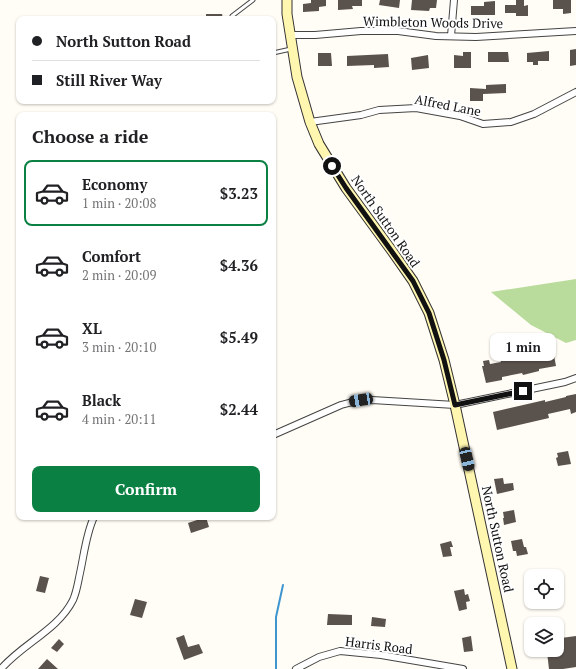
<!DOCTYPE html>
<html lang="en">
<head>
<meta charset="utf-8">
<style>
  body { margin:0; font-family:"PT Serif",serif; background:#f2f2f2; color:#202124; height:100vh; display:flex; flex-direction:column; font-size:15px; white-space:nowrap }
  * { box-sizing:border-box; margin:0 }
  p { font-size:13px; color:#757577 }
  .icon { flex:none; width:22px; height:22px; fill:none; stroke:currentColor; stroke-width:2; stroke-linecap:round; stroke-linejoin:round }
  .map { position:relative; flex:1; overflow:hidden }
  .panel { position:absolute; left:16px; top:112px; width:260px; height:408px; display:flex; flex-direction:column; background:#fff; border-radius:8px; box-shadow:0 1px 3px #0004 }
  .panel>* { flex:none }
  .top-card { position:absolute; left:16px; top:16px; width:260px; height:88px; border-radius:8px; box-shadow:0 1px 3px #0004; display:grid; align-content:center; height:88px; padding:0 16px; background:#fff }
  .fabs { position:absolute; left:524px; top:569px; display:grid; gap:8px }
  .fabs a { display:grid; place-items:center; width:40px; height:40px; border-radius:8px; background:#fff; box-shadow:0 1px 3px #0004; font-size:20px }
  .end { position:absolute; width:18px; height:18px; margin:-9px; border:5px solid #111; background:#fff; box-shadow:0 0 0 2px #fff }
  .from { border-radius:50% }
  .bubble { position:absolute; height:28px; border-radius:8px; background:#fff; box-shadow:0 1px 3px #0004; font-size:13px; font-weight:700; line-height:28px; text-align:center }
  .car { position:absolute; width:12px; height:24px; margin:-12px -6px; border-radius:5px; box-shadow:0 0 3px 1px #0007; background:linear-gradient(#222 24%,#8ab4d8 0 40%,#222 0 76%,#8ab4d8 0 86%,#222 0) }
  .top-card b { display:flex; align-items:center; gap:14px; height:38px; font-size:15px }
  .top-card b+b { border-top:1px solid #e0e0e0 }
  .top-card i { width:10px; height:10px; background:#202124 }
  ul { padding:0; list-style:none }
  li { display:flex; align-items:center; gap:12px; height:66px; margin:0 8px 6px; padding:0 8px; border:2px solid transparent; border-radius:8px }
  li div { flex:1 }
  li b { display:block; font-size:15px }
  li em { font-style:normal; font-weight:700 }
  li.current { border-color:#0b8043 }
  li>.icon { width:36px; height:36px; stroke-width:1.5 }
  h2 { padding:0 16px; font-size:18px; line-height:48px }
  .action { display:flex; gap:8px; margin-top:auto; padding:8px 16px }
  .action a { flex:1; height:46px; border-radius:8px; background:#0b8043; color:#fff; font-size:16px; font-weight:700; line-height:46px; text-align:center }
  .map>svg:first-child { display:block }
  .forest { fill:#b9dc9c }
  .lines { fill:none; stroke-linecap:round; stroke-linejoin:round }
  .stream { stroke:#3f96cf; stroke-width:2 }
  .building { fill:#5a524d }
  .lane-casing { stroke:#444; stroke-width:5 }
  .street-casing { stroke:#444; stroke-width:8 }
  .secondary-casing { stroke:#333; stroke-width:11 }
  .lane { stroke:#fff; stroke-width:3 }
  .street { stroke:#fff; stroke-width:6 }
  .secondary { stroke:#fff6b0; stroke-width:9 }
  .route { stroke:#111; stroke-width:5 }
  .labels { text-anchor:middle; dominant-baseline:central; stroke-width:4; stroke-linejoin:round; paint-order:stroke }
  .street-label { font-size:13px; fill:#111; stroke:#fff }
</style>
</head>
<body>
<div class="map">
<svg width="576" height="669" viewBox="0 0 576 669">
  <rect width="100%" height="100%" fill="#fffdf5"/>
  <path class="forest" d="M576,279v61l-10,3 -35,-18 -40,-33z"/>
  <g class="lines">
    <path class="stream" d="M276,669v-52l7,-32"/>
  </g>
  <path class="building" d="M311,0h15v6l-7,1v4l-16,1v-8l8,-1z
    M338,0h24v6h-10l1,3 -15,1z
    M380,0h20l-1,8 -20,-3z
    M412,0h25l-1,8h-6l-1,3 -18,-1z
    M516,0h8v6l4,-1v11h-12v-3h-11v-8h11z
    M553,0h18v13l-8,1v-5h-10z
    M495,1v14h-24v-9h13v-4z
    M206,14h16l1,5h-17z
    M576,49v16l-6,1v-16z
    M549,51v10h-11v4h-5v-3h-6v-9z
    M463,52h8v16h-17v-13l9,1z
    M488,52h20l1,10h-21z
    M318,53h13l1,13h-14z
    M388,54l1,13 -15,1v-3l-27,1v-10z
    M428,55l1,13 -17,2 -1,-12z
    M506,84v9l-23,1v7h-13v-13l16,1v-4z
    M523,350l1,4 8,-2v2l21,-4 3,16 -17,3v2l-16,4 -1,-2 -20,4v3l-16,3 -4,-17h2l-1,-5 6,-1 1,4 11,-2 -1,-3 4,-1 -1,-4z
    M576,394v18l-5,2 -1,-5 -22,5 1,4 -52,12 -4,-18 52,-12v2l21,-5v-1z
    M568,451l3,13 -13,2 -2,-8 2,-1 -1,-4z
    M503,478l1,6 9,-1 1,7 -17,4 -3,-15z
    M514,510l2,12 -12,3 -1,-7h1l-1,-6z
    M206,517l3,10 -18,6 -3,-10z
    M522,539l2,8h2l2,7 -11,2 -1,-5h-3l-2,-10z
    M451,541l2,6h-3l2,9 -9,1 -3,-13z
    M40,576l9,2 -4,15 -9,-2z
    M464,589l1,6 3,-1 2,7 -4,1 1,7 -8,2 -5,-20z
    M135,599l12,3 -5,16 -12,-3z
    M328,614l24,1v10h-25z
    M372,617l14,2 -1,8 -14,-1z
    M184,635l4,12 11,-3 4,9 -19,7 -8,-22z
    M471,636l2,15 -9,1 -2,-14z
    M576,636v31l-13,2h-14l-2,-17 16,-2 -2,-12z
    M59,639l5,5 -7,8 -6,-4z
    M47,659l11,10h-20z"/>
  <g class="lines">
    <g class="lane-casing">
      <path id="lane" d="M231,19l1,-3 21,-16
        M273,53l18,-4"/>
    </g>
    <g class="street-casing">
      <path id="street" d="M290,35h25l46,-4h37l38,5 40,1 100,-6
        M451,36l3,-36
        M310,122l51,-7 18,-5 37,-2 44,8 23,8 28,-2 23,-8 42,-22
        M273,435l68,-30c10,-3 20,-5 31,-5l83,5 110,-23 11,-4
        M1,669c21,-25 57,-39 72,-69 4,-9 5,-18 7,-27 4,-18 6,-39 14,-56
        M296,669l23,-12 21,-6 41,4 82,14"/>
    </g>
    <g class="secondary-casing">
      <path id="secondary" d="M287,0v14l10,63 13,45 9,22 27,44 46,63 21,30 16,32 15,47 11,45 57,264"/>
    </g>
    <use href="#lane" class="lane"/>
    <use href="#street" class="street"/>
    <use href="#secondary" class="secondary"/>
  </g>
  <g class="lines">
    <path class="route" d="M332,166l14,22 67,93 16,32 15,47 11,45 68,-14"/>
  </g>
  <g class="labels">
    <g class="street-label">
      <text transform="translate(433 22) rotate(1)">Wimbleton Woods Drive</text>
      <text transform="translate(448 105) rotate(11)">Alfred Lane</text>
      <text transform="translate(386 221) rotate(55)">North Sutton Road</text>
      <text transform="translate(498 539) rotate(78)">North Sutton Road</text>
      <text transform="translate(379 645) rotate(7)">Harris Road</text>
    </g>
  </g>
</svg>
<div class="fabs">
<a><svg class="icon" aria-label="locate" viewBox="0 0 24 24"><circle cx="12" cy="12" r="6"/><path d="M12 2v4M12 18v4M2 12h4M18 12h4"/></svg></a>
<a><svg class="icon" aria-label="layers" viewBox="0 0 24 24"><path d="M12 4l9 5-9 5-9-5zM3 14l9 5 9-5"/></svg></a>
</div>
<i class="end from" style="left:332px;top:166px"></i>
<i class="end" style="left:523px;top:391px"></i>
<div class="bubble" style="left:490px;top:333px;width:66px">1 min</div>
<i class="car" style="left:361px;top:400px;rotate:260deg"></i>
<i class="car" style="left:467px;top:459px;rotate:167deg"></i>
<div class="top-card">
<b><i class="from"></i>North Sutton Road</b>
<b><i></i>Still River Way</b>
</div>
<section class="panel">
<h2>Choose a ride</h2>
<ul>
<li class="current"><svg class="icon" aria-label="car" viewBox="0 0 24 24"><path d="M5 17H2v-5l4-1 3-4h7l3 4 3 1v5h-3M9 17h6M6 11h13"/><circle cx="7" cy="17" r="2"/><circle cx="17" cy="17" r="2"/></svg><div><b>Economy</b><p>1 min · 20:08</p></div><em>$3.23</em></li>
<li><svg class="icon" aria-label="car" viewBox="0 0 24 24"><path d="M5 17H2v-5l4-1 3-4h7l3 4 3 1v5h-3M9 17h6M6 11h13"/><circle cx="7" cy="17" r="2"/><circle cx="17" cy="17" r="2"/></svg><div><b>Comfort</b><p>2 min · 20:09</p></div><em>$4.36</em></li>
<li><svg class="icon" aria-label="car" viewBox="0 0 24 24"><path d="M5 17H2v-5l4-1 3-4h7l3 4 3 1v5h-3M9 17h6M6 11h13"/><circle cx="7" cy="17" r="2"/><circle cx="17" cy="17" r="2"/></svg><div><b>XL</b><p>3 min · 20:10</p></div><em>$5.49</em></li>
<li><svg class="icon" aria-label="car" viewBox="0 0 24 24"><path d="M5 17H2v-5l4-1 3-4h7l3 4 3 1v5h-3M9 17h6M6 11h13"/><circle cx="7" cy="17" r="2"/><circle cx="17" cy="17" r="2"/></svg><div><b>Black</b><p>4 min · 20:11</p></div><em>$2.44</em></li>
</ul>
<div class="action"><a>Confirm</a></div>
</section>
</div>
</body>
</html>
